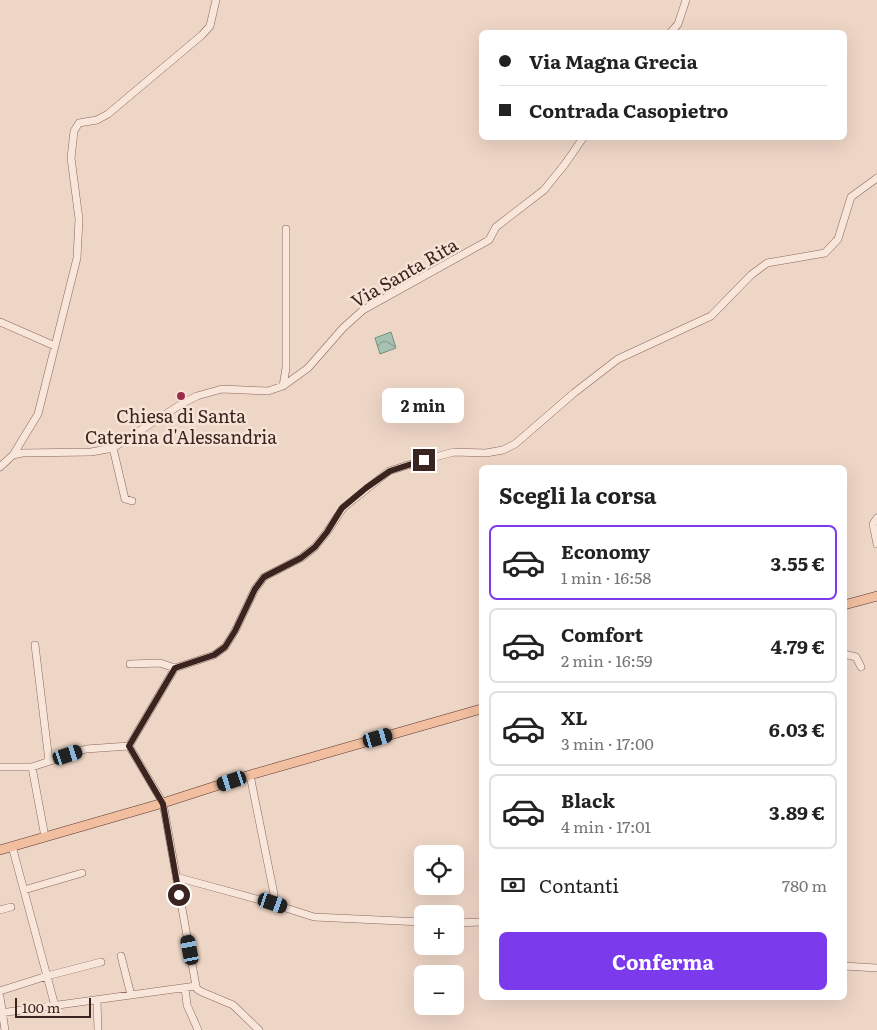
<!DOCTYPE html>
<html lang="it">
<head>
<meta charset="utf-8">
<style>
  body { margin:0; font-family:Literata,serif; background:#f6f6f6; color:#222; height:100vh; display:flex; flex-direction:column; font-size:19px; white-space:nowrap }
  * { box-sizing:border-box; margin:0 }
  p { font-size:16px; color:#767676 }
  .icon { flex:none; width:28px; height:28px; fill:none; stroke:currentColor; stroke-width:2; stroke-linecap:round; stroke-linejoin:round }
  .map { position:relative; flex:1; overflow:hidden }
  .side { position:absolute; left:479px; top:465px; width:368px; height:535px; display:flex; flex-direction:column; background:#fff; border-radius:8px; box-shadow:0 5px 20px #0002 }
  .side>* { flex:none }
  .top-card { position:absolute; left:479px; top:30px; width:368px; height:110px; border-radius:8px; box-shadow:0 5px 20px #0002; display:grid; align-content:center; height:110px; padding:0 20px; background:#fff }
  .controls { position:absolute; left:414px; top:845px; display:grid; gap:10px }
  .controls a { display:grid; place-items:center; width:50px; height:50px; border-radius:8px; background:#fff; box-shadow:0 5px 20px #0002; font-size:25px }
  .scale { position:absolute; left:15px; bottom:12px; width:76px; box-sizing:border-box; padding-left:5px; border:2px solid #3a241f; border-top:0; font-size:14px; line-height:18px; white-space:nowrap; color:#3a241f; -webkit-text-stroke:4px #f6e3d6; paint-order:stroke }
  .end { position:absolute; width:22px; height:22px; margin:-11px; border:6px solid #3a241f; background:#fff; box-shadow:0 0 0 2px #fff }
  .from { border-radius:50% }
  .bubble { position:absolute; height:35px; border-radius:8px; background:#fff; box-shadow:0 5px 20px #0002; font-size:16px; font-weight:700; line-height:35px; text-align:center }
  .car { position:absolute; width:15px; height:30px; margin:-15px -8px; border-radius:6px; box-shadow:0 0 4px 1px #0007; background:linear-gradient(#222 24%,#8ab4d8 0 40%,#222 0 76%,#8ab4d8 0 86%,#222 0) }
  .top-card b { display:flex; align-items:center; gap:18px; height:48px; font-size:19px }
  .top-card b+b { border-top:1px solid #e0e0e0 }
  .top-card i { width:12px; height:12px; background:#222 }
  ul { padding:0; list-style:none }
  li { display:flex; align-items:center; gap:15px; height:75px; margin:0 10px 8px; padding:0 10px; border:2px solid #e0e0e0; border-radius:8px }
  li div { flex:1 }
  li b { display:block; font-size:19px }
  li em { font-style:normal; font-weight:700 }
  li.on { border-color:#7c3aed }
  li>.icon { width:45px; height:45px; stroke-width:1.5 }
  h2 { padding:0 20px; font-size:22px; line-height:60px }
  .pay { display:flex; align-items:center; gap:12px; height:55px; padding:0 20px; font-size:19px }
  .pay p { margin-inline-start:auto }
  .cta { display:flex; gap:10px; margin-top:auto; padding:10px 20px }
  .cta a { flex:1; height:58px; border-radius:8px; background:#7c3aed; color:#fff; font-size:20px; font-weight:700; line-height:58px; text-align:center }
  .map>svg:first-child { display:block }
  .water { fill:url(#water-waves); stroke:#6e917d }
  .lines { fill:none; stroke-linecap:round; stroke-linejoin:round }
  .minor-casing { stroke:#8a665c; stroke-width:8 }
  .major-casing { stroke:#583630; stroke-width:10 }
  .minor { stroke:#f9e6da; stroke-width:7 }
  .major { stroke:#f1be9f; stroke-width:9 }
  .route { stroke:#3a241f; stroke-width:6 }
  .poi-dot { fill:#992c4d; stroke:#f6e3d6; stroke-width:2 }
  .labels { text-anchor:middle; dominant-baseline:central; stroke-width:5; stroke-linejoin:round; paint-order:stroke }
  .street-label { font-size:18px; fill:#3a241f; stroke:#f6e3d6 }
  .poi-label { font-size:18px; fill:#3a241f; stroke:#f6e3d6 }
</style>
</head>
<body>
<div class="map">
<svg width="877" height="1030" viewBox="0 0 877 1030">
  <defs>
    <pattern id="water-waves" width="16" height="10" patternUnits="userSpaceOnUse" patternTransform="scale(1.25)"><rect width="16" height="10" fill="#a7c2b2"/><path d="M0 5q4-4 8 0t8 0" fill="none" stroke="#899d90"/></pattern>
  </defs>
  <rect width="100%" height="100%" fill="#eed6c6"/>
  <path class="water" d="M391,332l5,16 -16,6 -5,-16z"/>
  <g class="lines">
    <g class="minor-casing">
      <path id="minor" d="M671,32l7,-8 8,-24
        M0,322l55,24
        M283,386l3,-18v-139
        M113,448l12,51 7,2
        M13,455l25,-41 39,-156 2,-39 -8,-61 3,-27 5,-8 18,-3 11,-6 94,-79 8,-9 6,-26
        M0,467l13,-12 9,-2 69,-1 22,-4 70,-45 14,-7 25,-7 46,2 15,-5 25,-18 35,-40 20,-18 126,-70 7,-13 48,-37 21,-26 18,-26
        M877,518l-4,6 4,20
        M35,645l14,116
        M844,654l12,3 5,10
        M130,664l30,-1 15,5
        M0,767h32l54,-18 43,-3
        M32,767l13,70
        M250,775l24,119 -1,9
        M12,846l43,160
        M176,877l88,24 50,16 108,5
        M24,890l58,-17
        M0,910l11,-3
        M455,923l26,-1
        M121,956l10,39
        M844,966l33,2
        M196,986l-33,-183 -34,-57 46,-78 39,-13 11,-8 10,-16 20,-42 9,-12 37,-19 14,-11 12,-15 16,-24 46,-37 35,-11 30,-8 32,1 17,-3 12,-6 59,-51 44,-34 93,-43 40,-41 16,-12 58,-10 13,-14 13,-42 26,-19
        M196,986l1,3 5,3 31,13 26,25
        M185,988l2,17 11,25
        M0,991l47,-15 54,-14
        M0,997l5,33
        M97,1001l1,29
        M0,1013l196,-27"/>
    </g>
    <g class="major-casing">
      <path id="major" d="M844,605l33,-9
        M0,850l163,-47 87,-28 231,-66"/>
    </g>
    <use href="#minor" class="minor"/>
    <use href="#major" class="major"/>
  </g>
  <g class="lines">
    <path class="route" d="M179,895l-16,-91 -34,-58 46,-78 39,-13 11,-8 10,-16 20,-42 9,-12 37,-19 14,-11 12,-15 15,-24 24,-20 24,-17 34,-11"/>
  </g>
  <circle class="poi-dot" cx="181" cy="396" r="5"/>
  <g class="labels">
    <g class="street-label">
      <text transform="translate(404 272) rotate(-30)">Via Santa Rita</text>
    </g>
    <g class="poi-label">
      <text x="181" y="415">Chiesa di Santa<tspan x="181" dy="21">Caterina d'Alessandria</tspan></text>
    </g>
  </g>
</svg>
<div class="controls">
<a><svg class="icon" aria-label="locate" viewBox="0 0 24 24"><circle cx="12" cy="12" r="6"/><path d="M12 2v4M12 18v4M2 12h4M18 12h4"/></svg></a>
<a>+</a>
<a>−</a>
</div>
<div class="scale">100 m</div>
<i class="end from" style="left:179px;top:895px"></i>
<i class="end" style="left:424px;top:460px"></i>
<div class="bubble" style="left:382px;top:388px;width:82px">2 min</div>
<i class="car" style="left:378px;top:738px;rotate:74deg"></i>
<i class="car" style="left:68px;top:755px;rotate:72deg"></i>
<i class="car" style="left:232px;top:781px;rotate:252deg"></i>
<i class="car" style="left:273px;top:903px;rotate:109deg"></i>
<i class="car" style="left:190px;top:950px;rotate:349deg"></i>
<div class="top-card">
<b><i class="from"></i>Via Magna Grecia</b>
<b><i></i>Contrada Casopietro</b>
</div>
<section class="side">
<h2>Scegli la corsa</h2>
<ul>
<li class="on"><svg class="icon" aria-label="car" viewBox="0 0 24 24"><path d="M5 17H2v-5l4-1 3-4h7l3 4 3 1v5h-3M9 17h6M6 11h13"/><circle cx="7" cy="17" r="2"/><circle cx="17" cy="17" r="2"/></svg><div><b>Economy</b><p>1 min · 16:58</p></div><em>3.55 €</em></li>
<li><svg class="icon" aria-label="car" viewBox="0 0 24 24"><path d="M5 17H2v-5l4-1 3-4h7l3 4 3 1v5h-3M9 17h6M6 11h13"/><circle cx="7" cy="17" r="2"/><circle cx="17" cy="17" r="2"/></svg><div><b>Comfort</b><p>2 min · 16:59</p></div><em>4.79 €</em></li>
<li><svg class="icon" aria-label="car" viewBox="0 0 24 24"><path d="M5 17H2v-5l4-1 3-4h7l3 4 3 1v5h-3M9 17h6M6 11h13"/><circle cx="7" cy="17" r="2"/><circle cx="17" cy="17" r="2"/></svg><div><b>XL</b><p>3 min · 17:00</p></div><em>6.03 €</em></li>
<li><svg class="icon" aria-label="car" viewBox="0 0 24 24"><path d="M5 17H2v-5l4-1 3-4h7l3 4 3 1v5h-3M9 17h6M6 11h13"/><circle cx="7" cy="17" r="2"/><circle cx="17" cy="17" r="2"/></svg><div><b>Black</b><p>4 min · 17:01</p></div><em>3.89 €</em></li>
</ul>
<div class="pay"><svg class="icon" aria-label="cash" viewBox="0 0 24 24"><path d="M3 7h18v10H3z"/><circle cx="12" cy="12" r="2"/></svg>Contanti<p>780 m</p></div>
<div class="cta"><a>Conferma</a></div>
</section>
</div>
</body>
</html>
